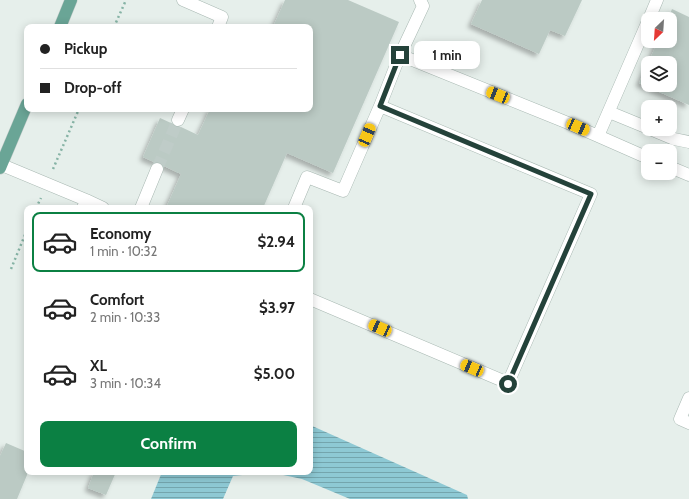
<!DOCTYPE html>
<html lang="en">
<head>
<meta charset="utf-8">
<style>
  body { margin:0; font-family:Cabin,sans-serif; background:#f2f2f2; color:#222; height:100vh; display:flex; flex-direction:column; font-size:15px; white-space:nowrap }
  * { box-sizing:border-box; margin:0 }
  p { font-size:13px; color:#767676 }
  .icon { flex:none; width:22px; height:22px; fill:none; stroke:currentColor; stroke-width:2; stroke-linecap:round; stroke-linejoin:round }
  .map { position:relative; flex:1; overflow:hidden }
  .drawer { position:absolute; left:24px; top:205px; width:289px; height:270px; display:flex; flex-direction:column; background:#fff; border-radius:8px; box-shadow:0 2px 10px #0003 }
  .drawer>* { flex:none }
  .hud { position:absolute; left:24px; top:24px; width:289px; height:88px; border-radius:8px; box-shadow:0 2px 10px #0003; display:grid; align-content:center; height:88px; padding:0 16px; background:#fff }
  .needle { width:26px; rotate:205deg }
  .buttons { position:absolute; left:641px; top:12px; display:grid; gap:8px }
  .buttons a { display:grid; place-items:center; width:36px; height:36px; border-radius:8px; background:#fff; box-shadow:0 2px 10px #0003; font-size:20px }
  .end { position:absolute; width:18px; height:18px; margin:-9px; border:5px solid #24423a; background:#fff; box-shadow:0 0 0 2px #fff }
  .from { border-radius:50% }
  .bubble { position:absolute; height:28px; border-radius:8px; background:#fff; box-shadow:0 2px 10px #0003; font-size:13px; font-weight:700; line-height:28px; text-align:center }
  .car { position:absolute; width:12px; height:24px; margin:-12px -6px; border-radius:5px; box-shadow:0 0 3px 1px #0007; background:linear-gradient(#f5c518 24%,#345 0 40%,#f5c518 0 76%,#345 0 86%,#f5c518 0) }
  .hud b { display:flex; align-items:center; gap:14px; height:38px; font-size:15px }
  .hud b+b { border-top:1px solid #e0e0e0 }
  .hud i { width:10px; height:10px; background:#222 }
  ul { padding:7px 0 0; list-style:none }
  li { display:flex; align-items:center; gap:12px; height:60px; margin:0 8px 6px; padding:0 8px; border:2px solid transparent; border-radius:8px }
  li div { flex:1 }
  li b { display:block; font-size:15px }
  li em { font-style:normal; font-weight:700 }
  li.active { border-color:#0b8043 }
  li>.icon { width:36px; height:36px; stroke-width:1.5 }
  .action { display:flex; gap:8px; margin-top:auto; padding:8px 16px }
  .action a { flex:1; height:46px; border-radius:8px; background:#0b8043; color:#fff; font-size:16px; font-weight:700; line-height:46px; text-align:center }
  .map>svg:first-child { display:block }
  .water { fill:url(#water-rules) }
  .building { fill:#bbcac4; fill-rule:evenodd; filter:url(#shadow) }
  .lines { fill:none; stroke-linecap:round; stroke-linejoin:round }
  .minor-tunnel { stroke:#bfccc8; stroke-width:12; stroke-dasharray:12 6; stroke-linecap:butt }
  .minor-casing { stroke:#a8b8b2; stroke-width:13 }
  .major-casing { stroke:#c2cac8; stroke-width:13 }
  .path { stroke:#86b3a5; stroke-width:2.5; stroke-dasharray:2 3; stroke-linecap:butt }
  .minor { stroke:#fff; stroke-width:12 }
  .major { stroke:#6aa596; stroke-width:12 }
  .route { stroke:#24423a; stroke-width:5 }
</style>
</head>
<body>
<div class="map">
<svg width="689" height="499" viewBox="0 0 689 499">
  <defs>
    <pattern id="water-rules" width="6" height="5" patternUnits="userSpaceOnUse"><rect width="6" height="5" fill="#8ec9d4"/><path d="M0 2.5h6" fill="none" stroke="#74a5ad"/></pattern>
    <filter id="shadow"><feDropShadow dx="-3.5" dy="3.5" stdDeviation="2" flood-color="#0004"/></filter>
  </defs>
  <rect width="100%" height="100%" fill="#e6efeb"/>
  <path class="water" d="M310,425l157,70 1,4h-118l-48,-20 -33,-7 -36,4 -10,23h-72l11,-27h148z"/>
  <path class="building" d="M285,0h63l51,22 -66,151 -46,-20 -24,55h-97l15,-34 -17,-8 -4,-4h-6l-11,-5 17,-39 11,5 4,4h6l17,8 12,-26h100v-82h-37z
    M482,0h100l-17,36 -15,-6 -11,24 -68,-30z
    M672,9l17,8v88l-50,-22 19,-42h12v-22h-2zM648,63h22v22h-22z
    M6,443l21,9v23l-10,24h-17v-43z
    M94,472h22l-10,23 -18,-7z"/>
  <g class="lines">
    <path class="minor-tunnel" d="M157,169l21,-49"/>
    <g class="minor-casing">
      <path id="minor" d="M183,0l39,17 -4,10
        M649,19l8,-19
        M648,21l-50,115 50,22
        M400,55l168,68 30,13
        M609,112l39,16
        M178,120l5,-11
        M650,129l24,10 15,3
        M2,165l84,35 -3,8
        M670,167l19,8
        M86,200l17,8
        M141,208l16,-39
        M294,208l13,-31 36,14 37,-85
        M310,299l198,84 83,-189 -211,-88 20,-51 23,-49 -3,-6
        M689,398l-9,21 9,4"/>
    </g>
    <g class="major-casing">
      <path id="major" d="M60,27l11,-27
        M0,168l27,-64"/>
    </g>
    <path class="path" d="M114,27l12,-27
      M53,169l26,-60
      M36,208l5,-10
      M11,269l16,-39"/>
    <use href="#minor" class="minor"/>
    <use href="#major" class="major"/>
  </g>
  <g class="lines">
    <path class="route" d="M400,55l-20,51 211,88 -83,190"/>
  </g>
</svg>
<div class="buttons">
<a><svg class="needle" viewBox="-14 -14 28 28"><path d="M0-13l5 13h-10z" fill="#e53935"/><path d="M0 13l5-13h-10z" fill="#767676"/></svg></a>
<a><svg class="icon" aria-label="layers" viewBox="0 0 24 24"><path d="M12 4l9 5-9 5-9-5zM3 14l9 5 9-5"/></svg></a>
<a>+</a>
<a>−</a>
</div>
<i class="end from" style="left:508px;top:384px"></i>
<i class="end" style="left:400px;top:55px"></i>
<div class="bubble" style="left:414px;top:41px;width:66px">1 min</div>
<i class="car" style="left:498px;top:95px;rotate:292deg"></i>
<i class="car" style="left:578px;top:127px;rotate:114deg"></i>
<i class="car" style="left:367px;top:135px;rotate:23deg"></i>
<i class="car" style="left:380px;top:328px;rotate:294deg"></i>
<i class="car" style="left:472px;top:368px;rotate:293deg"></i>
<div class="hud">
<b><i class="from"></i>Pickup</b>
<b><i></i>Drop-off</b>
</div>
<section class="drawer">
<ul>
<li class="active"><svg class="icon" aria-label="car" viewBox="0 0 24 24"><path d="M5 17H2v-5l4-1 3-4h7l3 4 3 1v5h-3M9 17h6M6 11h13"/><circle cx="7" cy="17" r="2"/><circle cx="17" cy="17" r="2"/></svg><div><b>Economy</b><p>1 min · 10:32</p></div><em>$2.94</em></li>
<li><svg class="icon" aria-label="car" viewBox="0 0 24 24"><path d="M5 17H2v-5l4-1 3-4h7l3 4 3 1v5h-3M9 17h6M6 11h13"/><circle cx="7" cy="17" r="2"/><circle cx="17" cy="17" r="2"/></svg><div><b>Comfort</b><p>2 min · 10:33</p></div><em>$3.97</em></li>
<li><svg class="icon" aria-label="car" viewBox="0 0 24 24"><path d="M5 17H2v-5l4-1 3-4h7l3 4 3 1v5h-3M9 17h6M6 11h13"/><circle cx="7" cy="17" r="2"/><circle cx="17" cy="17" r="2"/></svg><div><b>XL</b><p>3 min · 10:34</p></div><em>$5.00</em></li>
</ul>
<div class="action"><a>Confirm</a></div>
</section>
</div>
</body>
</html>
